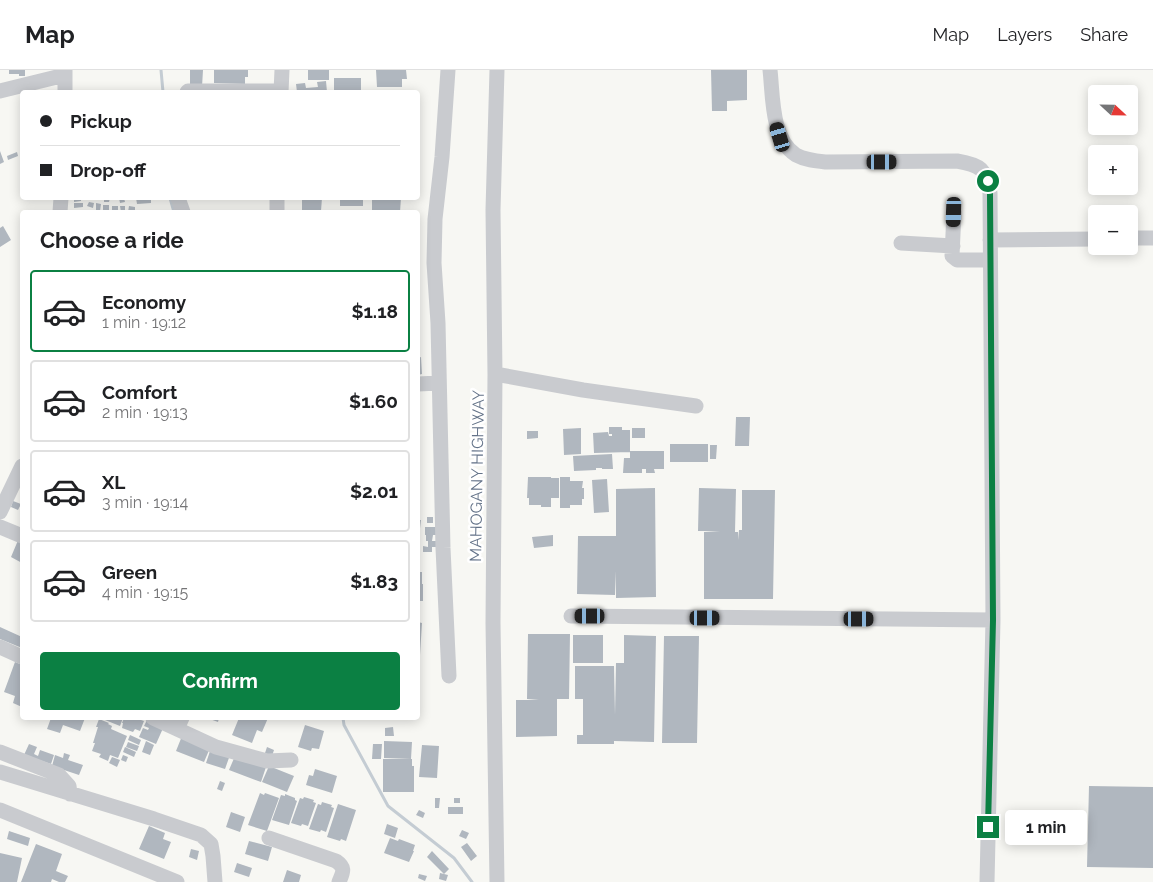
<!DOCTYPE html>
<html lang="en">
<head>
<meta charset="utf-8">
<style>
  body { margin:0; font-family:Raleway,sans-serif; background:#f2f2f2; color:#202124; height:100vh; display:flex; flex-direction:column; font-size:19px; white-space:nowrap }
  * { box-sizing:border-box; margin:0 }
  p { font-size:16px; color:#757577 }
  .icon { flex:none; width:28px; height:28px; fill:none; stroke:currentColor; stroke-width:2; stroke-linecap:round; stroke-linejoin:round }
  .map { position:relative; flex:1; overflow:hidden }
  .details { position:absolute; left:20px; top:140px; width:400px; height:510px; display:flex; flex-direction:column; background:#fff; border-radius:5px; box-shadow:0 2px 12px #0003 }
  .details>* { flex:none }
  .top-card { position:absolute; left:20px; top:20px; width:400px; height:110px; border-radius:5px; box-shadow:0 2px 12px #0003; display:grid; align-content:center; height:110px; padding:0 20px; background:#fff }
  .needle { width:32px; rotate:112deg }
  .fabs { position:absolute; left:1088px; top:15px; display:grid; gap:10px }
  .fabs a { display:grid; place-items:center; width:50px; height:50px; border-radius:5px; background:#fff; box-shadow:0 2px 12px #0003; font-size:25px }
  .end { position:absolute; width:22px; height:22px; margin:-11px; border:6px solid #0b8043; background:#fff; box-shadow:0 0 0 2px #fff }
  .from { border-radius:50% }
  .bubble { position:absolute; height:35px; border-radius:5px; background:#fff; box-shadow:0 2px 12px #0003; font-size:16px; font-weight:700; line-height:35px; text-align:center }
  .car { position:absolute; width:15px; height:30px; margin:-15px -8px; border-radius:6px; box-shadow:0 0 4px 1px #0007; background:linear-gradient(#222 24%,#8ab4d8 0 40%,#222 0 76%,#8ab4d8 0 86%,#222 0) }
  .top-card b { display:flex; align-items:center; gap:18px; height:48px; font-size:19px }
  .top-card b+b { border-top:1px solid #e0e0e0 }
  .top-card i { width:12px; height:12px; background:#202124 }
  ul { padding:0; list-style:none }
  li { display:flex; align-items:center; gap:15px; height:82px; margin:0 10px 8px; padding:0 10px; border:2px solid #e0e0e0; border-radius:5px }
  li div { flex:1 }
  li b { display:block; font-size:19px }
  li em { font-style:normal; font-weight:700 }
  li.current { border-color:#0b8043 }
  li>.icon { width:45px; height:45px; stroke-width:1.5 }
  h2 { padding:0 20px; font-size:22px; line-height:60px }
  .action { display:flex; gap:10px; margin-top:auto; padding:10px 20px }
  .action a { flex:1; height:58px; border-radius:5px; background:#0b8043; color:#fff; font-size:20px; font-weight:700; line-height:58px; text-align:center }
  header { display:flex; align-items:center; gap:30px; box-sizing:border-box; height:70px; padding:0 25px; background:#fff; border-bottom:1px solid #e0e0e0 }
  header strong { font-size:24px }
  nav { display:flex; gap:28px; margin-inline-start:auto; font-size:18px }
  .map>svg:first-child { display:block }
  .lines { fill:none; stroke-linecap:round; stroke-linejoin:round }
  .stream { stroke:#c4ccd3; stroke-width:3 }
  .building { fill:#b0b7bf }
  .minor { stroke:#c9cbcf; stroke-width:15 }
  .route { stroke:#0b8043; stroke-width:6 }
  .labels { text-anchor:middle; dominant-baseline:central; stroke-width:5; stroke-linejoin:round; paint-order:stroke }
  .street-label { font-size:16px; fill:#637288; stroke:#fff }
</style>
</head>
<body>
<header>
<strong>Map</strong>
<nav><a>Map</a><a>Layers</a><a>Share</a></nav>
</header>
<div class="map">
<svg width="1153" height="812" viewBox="0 0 1153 812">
  <rect width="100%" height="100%" fill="#f7f7f3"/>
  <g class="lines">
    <path class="stream" d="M161,0l2,22
      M170,128l4,14
      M343,648l1,7 44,81 66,52 18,24"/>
  </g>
  <path class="building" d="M9,0h16v6h-6v-2h-10z
    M190,0h13l-1,17 -12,-1z
    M214,0h34v7h-3v7l-31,-1z
    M308,0h21v10h-21z
    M376,0h30l1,9h-5v8h-25z
    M711,0h36v30l-20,1v10h-15z
    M334,8h27v14h-27z
    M326,11l1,11h-30l-1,-8 9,-1 1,5 12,-1 -1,-5z
    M0,81l4,11 -4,2z
    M17,82l1,4 -10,4 -1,-4z
    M74,128h7v3l-7,1z
    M104,128h6l-1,4h-5z
    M119,128h5l1,4 -5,1z
    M136,128h15v5l-14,1z
    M302,128h20l-1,13 -19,-1z
    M340,128h23v8h-23z
    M372,128h29l-1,14h-28z
    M89,132l5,1 -1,5 -6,-2z
    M74,133h9v4l-9,1z
    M96,133l5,1 -1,7 -4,-1z
    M103,135h6v5h-6z
    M112,136h6v6h-6z
    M120,136h5v6h-4z
    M129,136l6,1v5h-7z
    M3,156l8,14 -11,7v-19z
    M421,287l1,17 -4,1v-17z
    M736,347h14l-1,29h-14z
    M609,357h13v3h8v22l-36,1 -1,-20 15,-1 1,4h3v-2h-3z
    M581,358v26l-17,1 -1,-26z
    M632,358h13v10h-13z
    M527,361h11v7l-11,1z
    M670,374h38v18h-38z
    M710,375h7l-1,14h-6z
    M630,381h34v18h-10l1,4h-9v-4h-4v4h-19l1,-15h6z
    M612,384l1,15h-11v-1h-6v2l-22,1 -1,-15z
    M528,407h23v1h8v20h-8v9h-10v-2h-12v-7h-2z
    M560,407h10v4h13l-1,7h2v11h-2v6h-12v3h-10z
    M607,409l2,33 -15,1 -2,-33z
    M655,418l1,109 -40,1v-27l-1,24 -38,-1 1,-58h38v-47z
    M699,418l37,1 -1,43h3v8l1,-10h3v-40h33l-2,109h-69v-67l16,-1h-22z
    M13,431l8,3 -3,6 -7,-3z
    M427,447h6v6h-6z
    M418,450h3l-2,17h-1z
    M425,457h11v8h-3l-1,6h5v6h-5v5h-9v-6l5,1v-6h-2v-6h-1z
    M553,465v11l-19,2 -2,-11z
    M19,468l3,1v24l-11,-6z
    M418,502h4v12h1v17h-5z
    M418,552l4,1 -2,32h-2z
    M0,557l22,10v11l-22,-9z
    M528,564h42l-1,65h-12v37l-41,1v-37h23l-12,-1z
    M573,565h30v28h-30z
    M624,565l32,1 -2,106 -40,-1v3h-37v-9h6v-36h-8v-33h39l1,49 1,-52h8z
    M664,566h35l-2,107h-35z
    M15,592l7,3v42l-9,-4 2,-7 -11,-4z
    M51,648h34l-5,13 -17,-6 -3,8 -13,-4z
    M100,648h23l-3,8z
    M124,648h14v1l6,2 -4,10 -5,-2 -2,3 -11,-4 1,-5h-1z
    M148,648l16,8 -8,18 -17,-7 4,-9 5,2 1,-2 -5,-2z
    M207,648h12l-1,4z
    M239,648h29l-6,14 -5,-2 -5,13 -20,-8z
    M372,648h13l-1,2h-12z
    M99,649l10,4 -1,1 4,2 -1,3 16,7 -9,22 -8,-3 -2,6 -9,-4 2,-3 -9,-3 3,-8h-2l5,-16h-2z
    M305,655l19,6 -5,18 -7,-1 -1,3 -13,-4z
    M393,657l1,9h-9v-8z
    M130,665l11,5 -2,5 -11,-5z
    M182,666l28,12 -6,14 -28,-11z
    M146,671l8,4 -4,10 -8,-3z
    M384,671l28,1 -1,17 -27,-1z
    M128,672l11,4 -2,5 -11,-4z
    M29,674l8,3 -3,7 4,2 2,-6 14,5 -3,9 -27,-9z
    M373,674h9l-1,15h-9z
    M422,675l17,1 -2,32 -18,-1z
    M125,677l11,5 -2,5 -11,-5z
    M267,677l7,3 -3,9 -7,-3z
    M211,678l19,7 -5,14 -19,-6z
    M64,683l6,2 -2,5 15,5 -4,10 -27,-9 3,-11 8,3z
    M123,685l5,2 -2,5 -5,-2z
    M235,686l31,11 -5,15 -32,-12z
    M112,687l8,3 -3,7 -8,-4z
    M383,689h29v7h2v26h-31z
    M269,696l25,10 -7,16 -25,-10z
    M315,699l22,7 -5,17 -26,-8 3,-10 4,1z
    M220,711l5,2 -3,8 -5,-2z
    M1089,716l64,1v81l-66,-1z
    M260,723l4,2 1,-2 14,5 -12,33 -19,-6z
    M285,724l10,4v2l2,1 -8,24 -17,-5 9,-25 4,1z
    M304,727l10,3 -1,2 3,1 -8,23 -6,-2 -1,2 -10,-3 9,-25 3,1z
    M435,728h5l-1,10h-4z
    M454,728h6v5h-6z
    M322,732l10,3 -1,2 3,1 -8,24 -5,-2 -1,2 -11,-3 9,-25 3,1z
    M338,734l18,6 -10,31 -5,-2 -1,2 -13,-4z
    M448,737h15v7h-15z
    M419,740l6,3 -2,5 -7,-3z
    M231,742l14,5 -5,15 -14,-5z
    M387,754l11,4 -3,10 -11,-4z
    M149,756l16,7 -2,6 8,3 -7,17 -25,-10z
    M462,760l7,3 -3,6 -7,-3z
    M9,761l21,7 -2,8 -21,-7z
    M390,768l8,3 1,-2 16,6 -2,6h1l-5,11 -25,-9z
    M249,771l23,6 -4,14 -23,-7z
    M467,773l10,13 -6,5 -10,-14z
    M36,774l26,10 -6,17 12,5 -3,6h-6l-7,-3 -1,3h-30z
    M191,779l8,2 -2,9 -8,-3z
    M432,781l17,18 -5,5 -17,-17z
    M0,783l22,5 -5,24h-17z
    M237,793l15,5 -3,9 -15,-5z
    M287,800l14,5 -2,7h-16z
    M440,803l8,2 -2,6 -7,-2z
    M419,804l8,2 -2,5 -7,-3z"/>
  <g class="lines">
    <path class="minor" d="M448,0l-6,87 -7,62 -1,44 4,60 5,225 6,128
      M497,0l-4,140 2,164 -2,249 4,259
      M770,0c3,26 1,69 26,85 9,5 20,6 30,7l131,-1c24,4 29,8 33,32l3,427 -6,262
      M0,21l65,-16
      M65,22v-22
      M187,22l1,-1h93
      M281,22l1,-22
      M178,128l5,14
      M60,142l1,-14
      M277,142v-14
      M954,142l-2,44 5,4h33
      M1129,168h24
      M990,170l106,-1
      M901,173l52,3
      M495,304l88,16 113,16
      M418,314l21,-1
      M0,442l22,-46
      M0,457l22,9
      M571,546l422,4
      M0,577l22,10
      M153,648l24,11 5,-11
      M177,659l39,18 51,14 24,-1
      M0,682l59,23 10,11 1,8
      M0,702l154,47 47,16 10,9 2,12 2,26
      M0,740l177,72
      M269,768l67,23c10,7 7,11 3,21"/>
  </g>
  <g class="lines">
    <path class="route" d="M988,111l2,13 3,426 -5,207"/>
  </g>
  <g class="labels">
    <g class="street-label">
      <text transform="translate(477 406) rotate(-89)">MAHOGANY HIGHWAY</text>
    </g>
  </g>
</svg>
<div class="fabs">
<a><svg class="needle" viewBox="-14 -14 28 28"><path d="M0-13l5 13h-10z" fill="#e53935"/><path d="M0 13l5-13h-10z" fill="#757577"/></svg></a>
<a>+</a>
<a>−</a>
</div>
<i class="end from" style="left:988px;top:111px"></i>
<i class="end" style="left:988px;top:757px"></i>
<div class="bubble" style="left:1005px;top:740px;width:82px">1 min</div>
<i class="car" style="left:780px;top:67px;rotate:343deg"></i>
<i class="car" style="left:882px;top:92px;rotate:90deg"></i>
<i class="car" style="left:954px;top:142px;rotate:182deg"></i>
<i class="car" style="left:590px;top:546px;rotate:270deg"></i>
<i class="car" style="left:705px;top:548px;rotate:90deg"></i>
<i class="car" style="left:859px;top:549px;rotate:90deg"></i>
<div class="top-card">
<b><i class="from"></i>Pickup</b>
<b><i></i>Drop-off</b>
</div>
<section class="details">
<h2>Choose a ride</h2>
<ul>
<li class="current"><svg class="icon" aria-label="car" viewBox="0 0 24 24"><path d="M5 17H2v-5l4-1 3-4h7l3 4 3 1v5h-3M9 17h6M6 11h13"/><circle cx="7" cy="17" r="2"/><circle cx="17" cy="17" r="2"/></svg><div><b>Economy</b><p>1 min · 19:12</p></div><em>$1.18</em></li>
<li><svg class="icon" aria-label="car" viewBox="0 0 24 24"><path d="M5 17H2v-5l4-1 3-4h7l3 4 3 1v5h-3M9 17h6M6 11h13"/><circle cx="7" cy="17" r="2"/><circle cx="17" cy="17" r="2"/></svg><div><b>Comfort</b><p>2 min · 19:13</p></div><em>$1.60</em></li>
<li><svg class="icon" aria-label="car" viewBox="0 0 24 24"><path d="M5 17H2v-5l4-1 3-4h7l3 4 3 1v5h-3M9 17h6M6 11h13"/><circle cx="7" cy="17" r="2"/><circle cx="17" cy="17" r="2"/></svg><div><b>XL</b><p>3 min · 19:14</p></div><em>$2.01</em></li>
<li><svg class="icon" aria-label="car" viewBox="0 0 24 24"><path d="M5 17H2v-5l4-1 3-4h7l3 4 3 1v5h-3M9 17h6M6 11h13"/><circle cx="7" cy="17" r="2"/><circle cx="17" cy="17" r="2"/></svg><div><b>Green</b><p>4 min · 19:15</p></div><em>$1.83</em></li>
</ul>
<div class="action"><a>Confirm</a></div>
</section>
</div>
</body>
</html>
